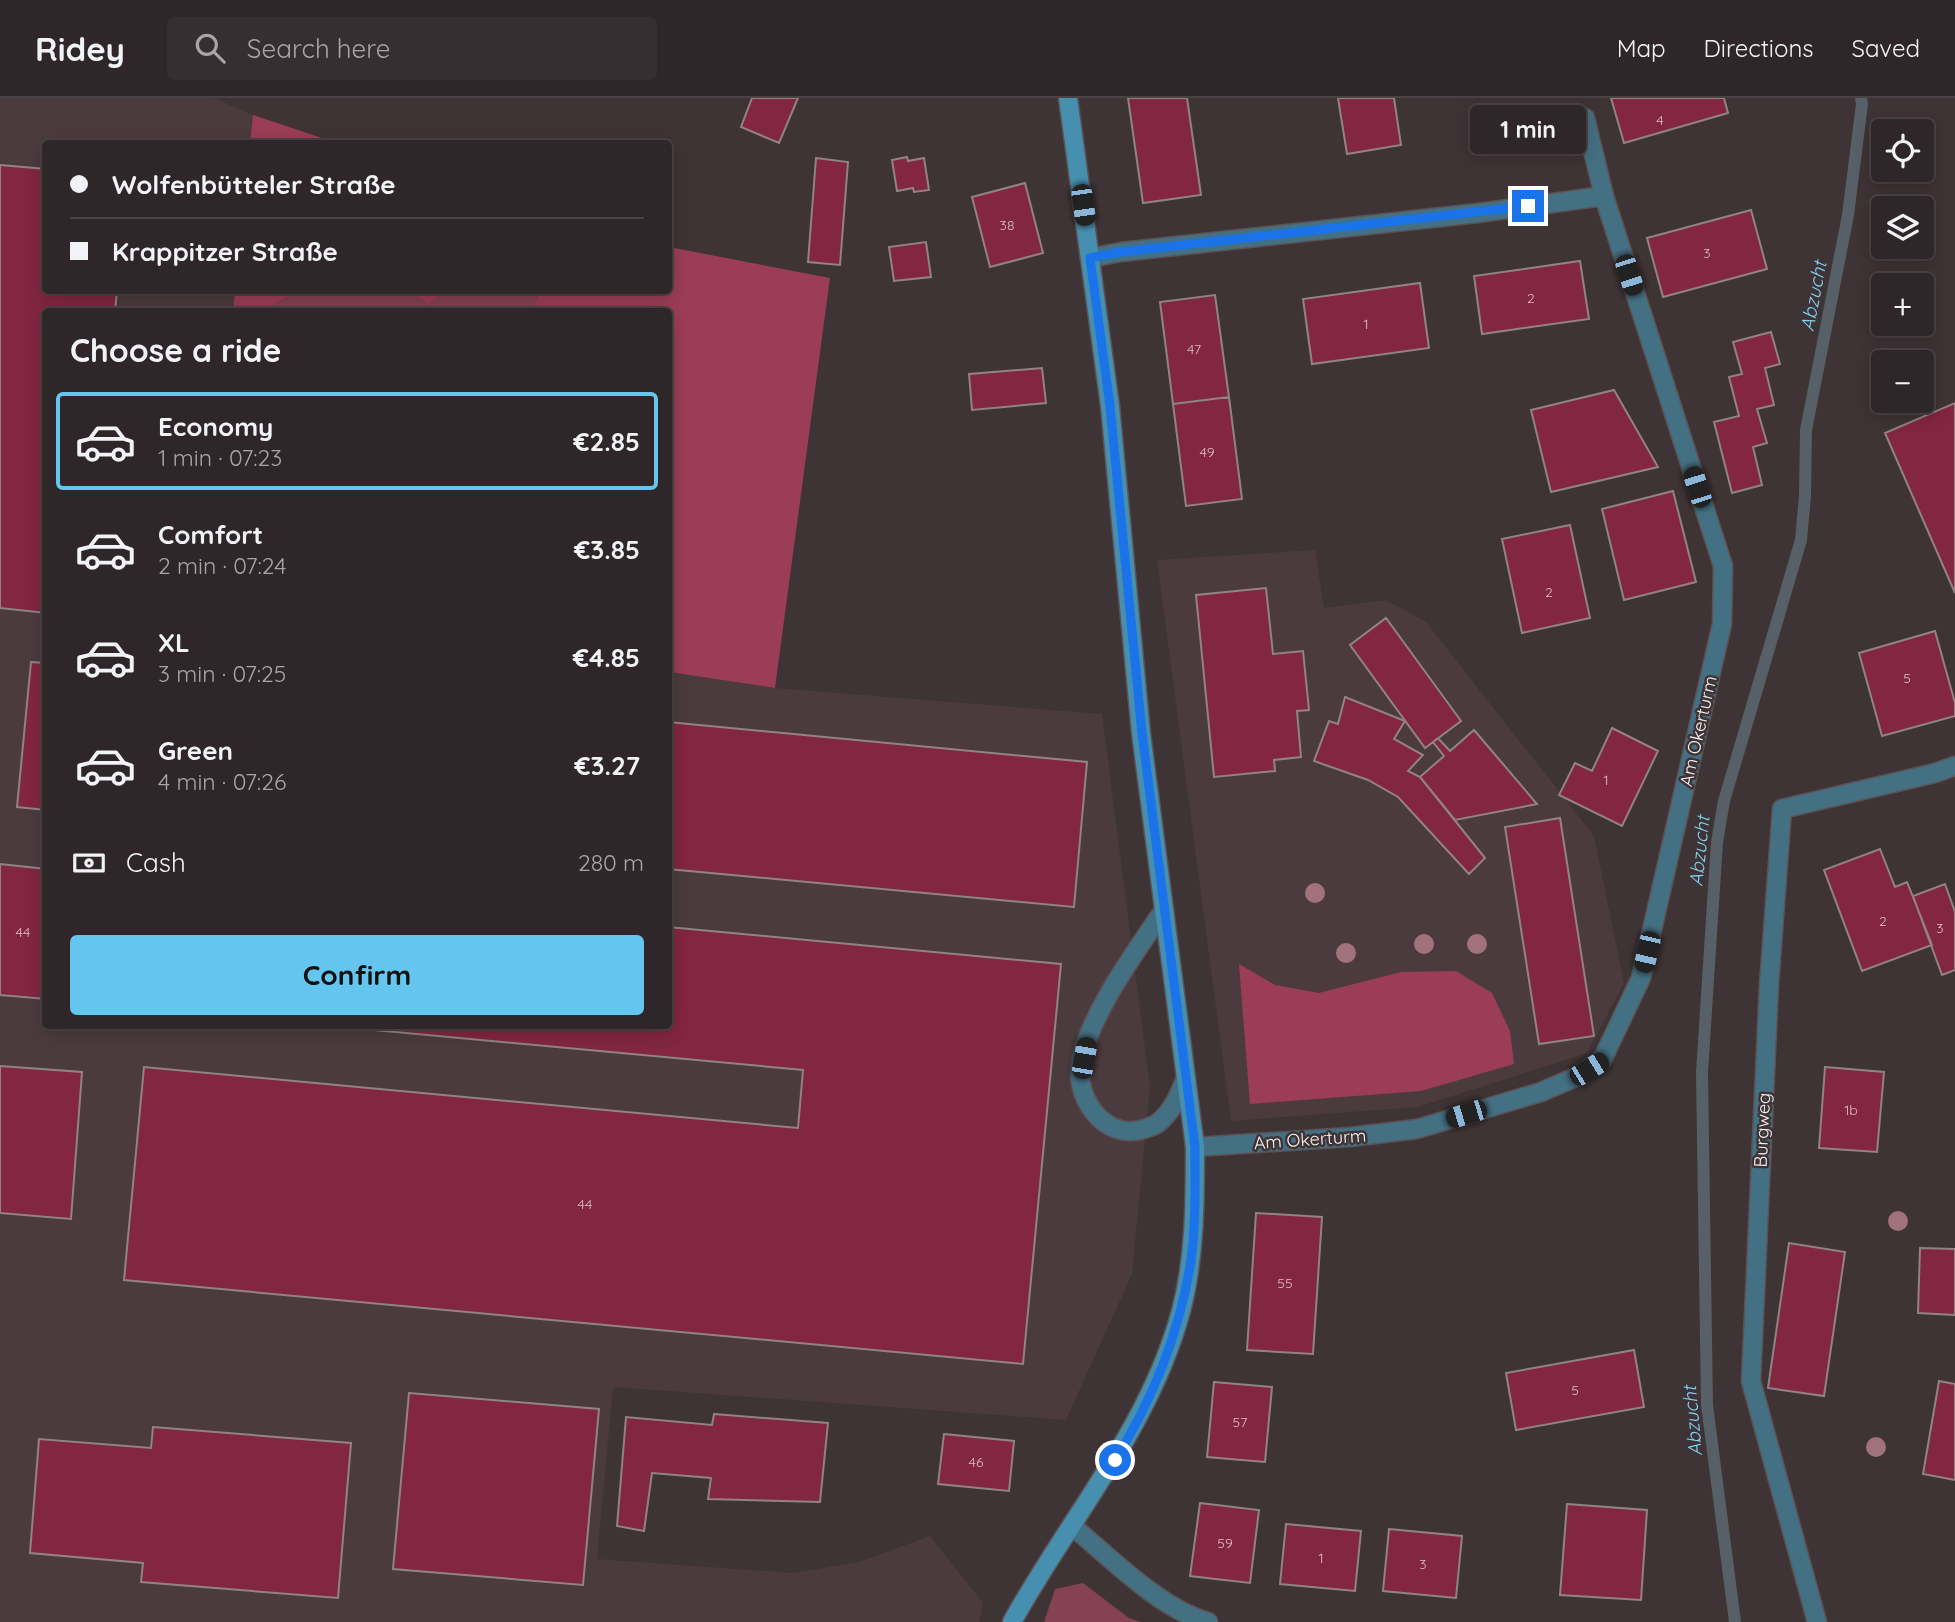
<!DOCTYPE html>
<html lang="en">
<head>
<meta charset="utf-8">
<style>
  body { margin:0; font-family:Quicksand,sans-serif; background:#362e30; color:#f1f3f6; height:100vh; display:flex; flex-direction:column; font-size:26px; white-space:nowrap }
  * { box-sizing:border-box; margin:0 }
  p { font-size:23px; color:#a7a5a8 }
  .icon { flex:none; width:38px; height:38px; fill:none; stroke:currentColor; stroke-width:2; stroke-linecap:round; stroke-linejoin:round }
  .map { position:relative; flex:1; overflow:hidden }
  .drawer { position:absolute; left:42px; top:210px; width:630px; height:721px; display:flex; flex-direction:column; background:#2e2628; border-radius:7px; box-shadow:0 4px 18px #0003,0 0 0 2px #494345 }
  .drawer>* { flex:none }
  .top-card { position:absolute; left:42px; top:42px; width:630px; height:154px; border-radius:7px; box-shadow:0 4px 18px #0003,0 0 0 2px #494345; display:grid; align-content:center; height:154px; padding:0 28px; background:#2e2628 }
  .tools { position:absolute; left:1871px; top:21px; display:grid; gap:14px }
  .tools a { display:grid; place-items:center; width:63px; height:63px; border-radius:7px; background:#2e2628; box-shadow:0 4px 18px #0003,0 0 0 2px #494345; font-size:35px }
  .end { position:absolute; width:32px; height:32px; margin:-16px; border:9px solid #1a73e8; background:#fff; box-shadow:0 0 0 4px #fff }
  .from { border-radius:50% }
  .bubble { position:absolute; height:49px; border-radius:7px; background:#2e2628; box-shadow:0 4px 18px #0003,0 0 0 2px #494345; font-size:23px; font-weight:700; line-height:49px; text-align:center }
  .car { position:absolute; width:21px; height:42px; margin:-21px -10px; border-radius:9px; box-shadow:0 0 5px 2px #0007; background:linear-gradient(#222 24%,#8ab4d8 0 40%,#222 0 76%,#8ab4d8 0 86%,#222 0) }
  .top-card b { display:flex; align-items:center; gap:24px; height:66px; font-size:26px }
  .top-card b+b { border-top:2px solid #494345 }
  .top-card i { width:18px; height:18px; background:#f1f3f6 }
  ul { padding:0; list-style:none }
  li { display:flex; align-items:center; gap:21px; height:98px; margin:0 14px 10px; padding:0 14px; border:4px solid transparent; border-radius:7px }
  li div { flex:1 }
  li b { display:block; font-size:26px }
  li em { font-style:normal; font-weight:700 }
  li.selected { border-color:#64c5ee }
  li>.icon { width:63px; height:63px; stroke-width:1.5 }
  h2 { padding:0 28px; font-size:32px; line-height:84px }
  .pay { display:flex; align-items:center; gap:18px; height:77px; padding:0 28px; font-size:26px }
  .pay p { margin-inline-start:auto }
  .action { display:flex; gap:14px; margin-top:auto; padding:14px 28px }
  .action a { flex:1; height:80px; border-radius:7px; background:#64c5ee; color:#111; font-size:28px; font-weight:700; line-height:80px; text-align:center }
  header { display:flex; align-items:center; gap:42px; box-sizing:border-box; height:98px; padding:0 35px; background:#2e2628; border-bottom:2px solid #494345 }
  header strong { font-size:33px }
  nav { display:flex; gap:38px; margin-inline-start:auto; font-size:24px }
  .search { width:490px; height:63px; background:#362e30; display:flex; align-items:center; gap:18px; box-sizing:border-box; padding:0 24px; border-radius:7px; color:#a7a5a8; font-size:26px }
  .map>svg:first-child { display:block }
  .built { fill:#4c3b3e }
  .green { fill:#844252 }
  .forest { fill:#9b3d57 }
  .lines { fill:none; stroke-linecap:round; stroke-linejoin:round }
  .stream { stroke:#576066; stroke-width:12 }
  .building { fill:#822642; stroke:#908385; stroke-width:2 }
  .lane-casing { stroke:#5c5253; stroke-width:21 }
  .street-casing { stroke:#5c5253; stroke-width:21 }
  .secondary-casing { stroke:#5c5253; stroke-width:21 }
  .lane { stroke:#447083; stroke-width:18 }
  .street { stroke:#447083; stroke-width:18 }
  .secondary { stroke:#468fae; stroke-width:18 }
  .tree { fill:#a2727c }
  .route { stroke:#1a73e8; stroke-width:9 }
  .labels { text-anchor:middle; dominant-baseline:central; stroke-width:5; stroke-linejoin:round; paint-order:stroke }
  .number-label { font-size:14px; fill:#dbbfc7 }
  .street-label { font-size:18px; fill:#f9f2f3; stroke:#3e3335 }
  .water-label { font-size:19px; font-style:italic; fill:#82d4f7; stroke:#3e3335 }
</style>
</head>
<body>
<header>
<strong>Ridey</strong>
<div class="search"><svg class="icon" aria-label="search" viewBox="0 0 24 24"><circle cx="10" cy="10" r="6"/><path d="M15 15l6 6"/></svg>Search here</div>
<nav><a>Map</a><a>Directions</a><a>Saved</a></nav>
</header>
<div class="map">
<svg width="1955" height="1524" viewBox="0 0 1955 1524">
  <rect width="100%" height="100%" fill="#3e3335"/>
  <path class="built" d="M0,0h214l39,17 -3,28 -204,1v146l189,1 -2,20 -187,1v714h622l1,-354 106,16 327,26 48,373 -18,187 -66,146 -453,-33 -16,172 196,14 66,-11 71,-26 53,67 -4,19h-979z
    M1315,452l9,58 62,-8 40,22 168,214 30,147 -37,70 -169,54 -187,14 -74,-561z"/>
  <path class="green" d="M299,193h109l21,14 15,-14h93l-2,20 -269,1v-3z
    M1083,1485l46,35 12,4h-97l11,-33z"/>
  <path class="forest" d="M253,17l84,28h-87z
    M669,149l161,31 -55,410 -106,-16 -1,-360 -133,-1 2,-20 131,-1z
    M235,193v-1l64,1 -33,18v2h-33z
    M408,193h36l-15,14z
    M1239,866l36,21 44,8 82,-21 55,-1 36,22 18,38 4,33 -93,27 -171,13z"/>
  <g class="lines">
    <path class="stream" d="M1735,1524l-28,-217 -5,-333 15,-230 7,-41 77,-261 4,-44 1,-66 42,-215 14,-111 -1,-6"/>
  </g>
  <path class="building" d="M752,0h46l-19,45 -38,-16z
    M1128,0h59l14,97 -58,8z
    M1338,0h56l7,47 -54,9z
    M1611,0h113l4,15 -104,30z
    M907,59l1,4 16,-3 5,32 -15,2 -1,-4 -16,3 -5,-31z
    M816,60l32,4 -8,103 -32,-3z
    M0,67l46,4v121h71l-2,22h-69v301l-46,-5z
    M1025,85l18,70 -53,14 -18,-70z
    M1751,112l16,59 -104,28 -16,-59z
    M926,144l5,35 -37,4 -5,-34z
    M1580,163l9,58 -107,15 -8,-58z
    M1420,185l9,65 -117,16 -9,-65z
    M1215,197l14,102 -56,7 -13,-102z
    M1771,234l9,32 -15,4 9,37 -17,4 10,34 -14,4 9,38 -30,8 -18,-71 25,-6 -10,-39 13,-3 -9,-32z
    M1042,270l4,35 -74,7 -3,-36z
    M1614,292l44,77 -107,25 -20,-82z
    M1229,299l13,102 -56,7 -13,-102z
    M1955,305v190l-70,-160z
    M1673,393l23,91 -72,18 -22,-91z
    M1570,427l20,93 -68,15 -20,-94z
    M1266,490l7,66 30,-3 6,59 -12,1 4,46 -27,3 1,11 -61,6 -18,-182z
    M1386,520l75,103 -36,27 -75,-103z
    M1935,533l20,72v13l-73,20 -23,-83z
    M31,564l15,1v147l-29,-3z
    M1345,599l60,24 -11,18 29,16 -15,16 12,6 65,81 -16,16 -71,-77 -30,-17 -54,-19 15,-40 9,3z
    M668,624l419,40 -13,145 -406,-38z
    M1612,630l46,23 -36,75 -63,-31 16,-32 17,8z
    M1474,632l63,74 -82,16 -35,-43 24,-21 -11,-14 5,-4 12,13z
    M1560,720l34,218 -55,8 -34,-217z
    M1880,751l15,38 12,-5 25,63 -70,26 -38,-101z
    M0,766l46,5v130l-46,-4z
    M1945,786l10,28v58l-13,5 -29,-79z
    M668,829l393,37 -38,400 -899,-84 20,-213 654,61 5,-58 -472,-44h337z
    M0,968l82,6 -11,147 -71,-6z
    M1825,969l59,5 -7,80 -58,-4z
    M1256,1115l66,4 -9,137 -66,-4z
    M1789,1145l56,9 -21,144 -56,-8z
    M1920,1150l35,1v66l-37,-2z
    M1634,1252l10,57 -128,23 -10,-57z
    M1939,1283l16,3v96l-32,-6z
    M1214,1284l58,5 -7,75 -58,-5z
    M409,1295l190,16 -16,176 -190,-16z
    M714,1316l114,9 -8,79 -112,-3 3,-21 -59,-5 -8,58 -27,-5 9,-109 86,8z
    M153,1329l198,16 -13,155 -197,-16 2,-19 -113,-10 9,-114 112,9z
    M944,1336l70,7 -5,50 -71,-7z
    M1200,1405l59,7 -9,73 -60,-7z
    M1567,1406l80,6 -6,90 -81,-5z
    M1286,1426l75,7 -6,60 -75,-7z
    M1389,1431l73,7 -6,62 -73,-7z"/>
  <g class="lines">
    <g class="lane-casing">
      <path id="lane" d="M1585,20l19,78
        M1164,812c-26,38 -86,119 -84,166 2,32 30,64 64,53 5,-2 10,-3 14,-6 15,-12 21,-28 28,-45"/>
    </g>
    <g class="street-casing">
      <path id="street" d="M1090,160l31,-6 357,-39 126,-17 119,370 -1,58 -81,354 -39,82 -26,17 -35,15 -124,37 -67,8 -155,10
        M1072,1428c39,32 88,83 136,96
        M1817,1524l-66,-241 18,-396 13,-176 153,-36 20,-7"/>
    </g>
    <g class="secondary-casing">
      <path id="secondary" d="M1012,1524c58,-105 137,-193 169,-311 14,-53 14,-109 14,-164l-54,-414 -31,-327 -42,-308"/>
    </g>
    <use href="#lane" class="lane"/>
    <use href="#street" class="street"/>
    <use href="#secondary" class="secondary"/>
  </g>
  <g class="tree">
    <circle cx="1315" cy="795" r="10"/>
    <circle cx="1424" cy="846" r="10"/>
    <circle cx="1477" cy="846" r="10"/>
    <circle cx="1346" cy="855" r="10"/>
    <circle cx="1898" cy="1123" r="10"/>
    <circle cx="1876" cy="1349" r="10"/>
  </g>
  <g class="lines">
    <path class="route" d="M1115,1362c38,-61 65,-128 76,-200 5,-37 4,-75 4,-113l-53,-414 -32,-327 -20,-148 31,-6 407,-46"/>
  </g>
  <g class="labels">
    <g class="number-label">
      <text x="1660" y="22">4</text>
      <text x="1007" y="127">38</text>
      <text x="1707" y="155">3</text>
      <text x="1531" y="200">2</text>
      <text x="1366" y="226">1</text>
      <text x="1194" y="251">47</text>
      <text x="1207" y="354">49</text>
      <text x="1549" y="494">2</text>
      <text x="1907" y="580">5</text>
      <text x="1606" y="682">1</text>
      <text x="1883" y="823">2</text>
      <text x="1940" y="830">3</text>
      <text x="23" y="834">44</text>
      <text x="1851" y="1012">1b</text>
      <text x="585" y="1106">44</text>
      <text x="1285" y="1185">55</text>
      <text x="1575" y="1292">5</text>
      <text x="1240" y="1324">57</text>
      <text x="976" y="1364">46</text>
      <text x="1225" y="1445">59</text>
      <text x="1321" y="1460">1</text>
      <text x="1423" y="1466">3</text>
    </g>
    <g class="street-label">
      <text transform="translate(1698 633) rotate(-77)">Am Okerturm</text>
      <text transform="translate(1762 1032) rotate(-87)">Burgweg</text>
      <text transform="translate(1310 1041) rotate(-4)">Am Okerturm</text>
    </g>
    <g class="water-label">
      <text transform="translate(1813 198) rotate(-79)">Abzucht</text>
      <text transform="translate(1699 753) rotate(-84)">Abzucht</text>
      <text transform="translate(1692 1323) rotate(-95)">Abzucht</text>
    </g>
  </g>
</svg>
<div class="tools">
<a><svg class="icon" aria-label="locate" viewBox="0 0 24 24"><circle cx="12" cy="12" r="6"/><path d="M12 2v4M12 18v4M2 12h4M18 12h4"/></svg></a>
<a><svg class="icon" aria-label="layers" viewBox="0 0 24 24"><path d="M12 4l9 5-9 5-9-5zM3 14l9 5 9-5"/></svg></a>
<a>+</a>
<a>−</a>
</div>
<i class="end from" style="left:1115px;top:1362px"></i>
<i class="end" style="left:1528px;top:108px"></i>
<div class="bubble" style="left:1470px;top:7px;width:116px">1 min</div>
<i class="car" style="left:1083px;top:107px;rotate:172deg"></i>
<i class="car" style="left:1629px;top:177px;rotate:162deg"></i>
<i class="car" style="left:1697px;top:389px;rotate:342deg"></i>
<i class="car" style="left:1647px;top:854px;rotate:193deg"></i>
<i class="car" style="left:1084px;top:960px;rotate:10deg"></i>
<i class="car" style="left:1589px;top:971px;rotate:58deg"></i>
<i class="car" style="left:1466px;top:1016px;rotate:253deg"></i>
<div class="top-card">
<b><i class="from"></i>Wolfenbütteler Straße</b>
<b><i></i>Krappitzer Straße</b>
</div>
<section class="drawer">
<h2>Choose a ride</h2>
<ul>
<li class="selected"><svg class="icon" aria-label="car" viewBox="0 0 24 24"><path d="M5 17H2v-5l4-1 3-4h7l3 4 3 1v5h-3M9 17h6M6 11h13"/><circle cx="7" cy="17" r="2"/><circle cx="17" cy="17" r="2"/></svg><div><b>Economy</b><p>1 min · 07:23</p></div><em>€2.85</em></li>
<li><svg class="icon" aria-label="car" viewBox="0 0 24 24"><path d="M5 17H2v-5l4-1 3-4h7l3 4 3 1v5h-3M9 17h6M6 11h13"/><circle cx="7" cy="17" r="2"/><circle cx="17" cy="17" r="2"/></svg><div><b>Comfort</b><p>2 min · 07:24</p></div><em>€3.85</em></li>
<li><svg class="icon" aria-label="car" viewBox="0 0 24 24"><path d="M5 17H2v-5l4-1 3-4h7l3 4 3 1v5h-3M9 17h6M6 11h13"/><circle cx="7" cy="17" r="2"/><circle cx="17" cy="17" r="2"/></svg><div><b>XL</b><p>3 min · 07:25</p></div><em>€4.85</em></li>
<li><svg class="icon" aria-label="car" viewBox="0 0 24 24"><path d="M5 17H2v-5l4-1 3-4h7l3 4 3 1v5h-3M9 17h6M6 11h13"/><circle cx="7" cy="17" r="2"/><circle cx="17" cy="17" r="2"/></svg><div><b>Green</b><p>4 min · 07:26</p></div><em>€3.27</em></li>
</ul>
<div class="pay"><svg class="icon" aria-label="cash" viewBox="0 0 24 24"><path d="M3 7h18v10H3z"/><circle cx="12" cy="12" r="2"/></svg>Cash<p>280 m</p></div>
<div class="action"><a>Confirm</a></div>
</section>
</div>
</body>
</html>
